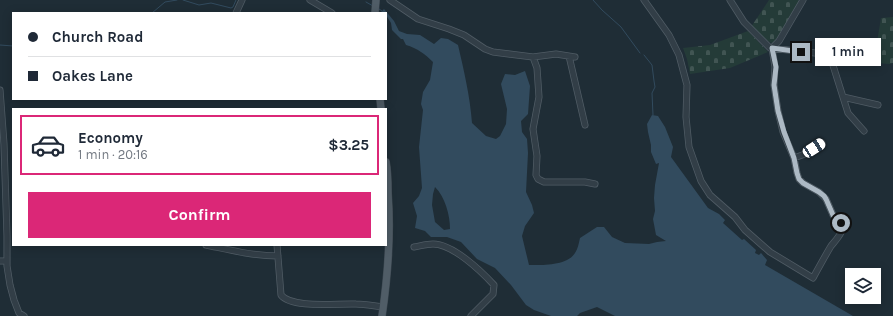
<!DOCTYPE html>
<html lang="en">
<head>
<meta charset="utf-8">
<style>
  body { margin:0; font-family:Karla,sans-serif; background:#f2f2f3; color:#1f2937; height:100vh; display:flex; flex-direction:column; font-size:15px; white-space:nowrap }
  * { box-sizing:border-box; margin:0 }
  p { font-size:13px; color:#747a83 }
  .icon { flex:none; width:22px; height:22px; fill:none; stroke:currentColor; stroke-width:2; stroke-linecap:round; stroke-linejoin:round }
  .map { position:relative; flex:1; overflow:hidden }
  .panel { position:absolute; left:12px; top:108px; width:375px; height:138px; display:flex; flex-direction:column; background:#fff; border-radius:0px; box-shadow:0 2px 10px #0003 }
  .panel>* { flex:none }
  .top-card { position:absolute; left:12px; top:12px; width:375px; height:88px; border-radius:0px; box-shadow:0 2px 10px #0003; display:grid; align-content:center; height:88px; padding:0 16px; background:#fff }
  .fabs { position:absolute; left:845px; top:268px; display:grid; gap:8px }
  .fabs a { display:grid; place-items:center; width:36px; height:36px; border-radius:0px; background:#fff; box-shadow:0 2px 10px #0003; font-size:20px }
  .end { position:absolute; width:18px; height:18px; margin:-9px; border:5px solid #acb9c4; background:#111; box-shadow:0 0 0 2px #111 }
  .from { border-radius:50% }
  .bubble { position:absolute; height:28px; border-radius:0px; background:#fff; box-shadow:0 2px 10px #0003; font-size:13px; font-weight:700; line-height:28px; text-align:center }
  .car { position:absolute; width:12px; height:24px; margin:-12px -6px; border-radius:5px; box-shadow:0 0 3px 1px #0007; background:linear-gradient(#fff 24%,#345 0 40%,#fff 0 76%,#345 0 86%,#fff 0) }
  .top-card b { display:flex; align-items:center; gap:14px; height:38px; font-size:15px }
  .top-card b+b { border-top:1px solid #e0e1e3 }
  .top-card i { width:10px; height:10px; background:#1f2937 }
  ul { padding:7px 0 0; list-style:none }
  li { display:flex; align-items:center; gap:12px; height:60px; margin:0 8px 6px; padding:0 8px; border:2px solid transparent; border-radius:0px }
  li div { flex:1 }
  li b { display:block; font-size:15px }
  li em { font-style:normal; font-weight:700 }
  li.selected { border-color:#db2777 }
  li>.icon { width:36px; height:36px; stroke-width:1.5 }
  .action { display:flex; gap:8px; margin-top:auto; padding:8px 16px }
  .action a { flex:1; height:46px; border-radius:0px; background:#db2777; color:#fff; font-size:16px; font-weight:700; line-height:46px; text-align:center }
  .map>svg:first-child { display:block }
  .cemetery { fill:url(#cemetery-stones) }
  .water { fill:#324b5e; fill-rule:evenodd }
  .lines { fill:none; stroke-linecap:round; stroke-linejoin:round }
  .stream { stroke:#324b5e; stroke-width:1 }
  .minor-casing { stroke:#505c65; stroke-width:7 }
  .major-casing { stroke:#3f4a53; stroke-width:8 }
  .minor { stroke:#323e47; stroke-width:5.5 }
  .major { stroke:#505d67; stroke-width:7 }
  .route { stroke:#acb9c4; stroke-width:5 }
</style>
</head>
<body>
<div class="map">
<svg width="893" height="316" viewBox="0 0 893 316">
  <defs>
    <pattern id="cemetery-stones" width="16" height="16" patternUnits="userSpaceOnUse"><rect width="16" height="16" fill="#243b38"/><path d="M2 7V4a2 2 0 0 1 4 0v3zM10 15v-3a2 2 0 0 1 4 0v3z" fill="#415553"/></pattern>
  </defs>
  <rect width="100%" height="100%" fill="#1f2d36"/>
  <path class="cemetery" d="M769,0h29l1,1c-5,10 -18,38 -27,42l-8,-4 -13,-12z
    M893,17v46l-3,1 -14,-1v-15l5,-30z
    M748,31l20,21 -38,16 -40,6 -3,-15 -4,-11 27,-3z"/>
  <path class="water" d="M384,9l10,12 5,10 8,3 13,1 14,9 7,-6 7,1 10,6c6,26 12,51 14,78l14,13 10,3 4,-3 6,-12 1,-15 -6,-25 4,-10 10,1 10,-4 5,15 -2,28 -7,7 1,11 5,7 1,14 -2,39 6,13 2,8 -9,13 -3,10 7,29c14,0 38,1 46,-12 3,-4 4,-11 5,-15l17,-11h7l8,10 13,6 24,1 8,-2 9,-1 -10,-6 -3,-16 2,-8 -1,-13 1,-13 4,-22 -3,1 -5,-12v-7l-3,-13 -1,-8 5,-9 6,1 7,11 8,20 -2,10 37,51 11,6 6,6 -2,3 19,17 2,-1 12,11 -1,3 4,2 2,-2 6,7 -2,5 88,51h-238l-18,-9 -17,6 -3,3h-26l-17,-6 -8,-5 -15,-20 -16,-17 -18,-9 -16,-17 -14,-5h-16l-6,-6 -10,-3 2,-12 -4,-13 6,-7 3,-8 -3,-41 4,-37 -2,-6 2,-12 7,-12 3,-18c-7,-7 -16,-14 -27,-17l-3,-6h-2l-9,-9 -1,-7 -5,-8v-2l-5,-1zM435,187c10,10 15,28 15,42l-6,1 -9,-8 -3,-17 1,-11z"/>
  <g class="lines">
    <path class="stream" d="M183,0l16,5 12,-2 20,5 2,-1 3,-7
      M593,0l9,10 19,17 19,26
      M366,2l7,4
      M379,9l3,2
      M152,13l13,-11 12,-2
      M0,45l13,1
      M644,55l8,10 2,16 1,6 -3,6 1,22"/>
    <g class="minor-casing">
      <path id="minor" d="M310,0l22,13
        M390,0l28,19 31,10 15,6 21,14 8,3 40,5 23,-3 19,3
        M644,0l25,35 10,20 8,30 -1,32 3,30 12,34 9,14 25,22 10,13 25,22 43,26c6,-11 12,-22 18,-32 5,-6 11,-12 12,-19l-10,-12 -7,-16 -7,-7 -16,-9 -4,-4 -2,-6 -3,-15 -11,-26 -5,-21 -4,-26 1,-18 -3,-19
        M730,0l14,22 26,26 45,5 16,6 17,54 16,18
        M236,13l6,-13
        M772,48l7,-7 24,-41
        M569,56l16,69
        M533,57l4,11 2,29 -6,32 4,27 -1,19 2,4 6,3h41l10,2
        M0,90l4,54 3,92v30l3,19 4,15 5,13 5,3
        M843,97l35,8
        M794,158l11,-4 17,-11
        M206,245c24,5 47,11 72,11
        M277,245l4,50c11,14 57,8 75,9 9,0 18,2 27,3
        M414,247c6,-1 13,-3 19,-3 20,0 48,27 61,41l-1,9 -22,22
        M0,261h7"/>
    </g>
    <g class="major-casing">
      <path id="major" d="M375,13l1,-13
        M380,99l1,10
        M382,316c6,-41 9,-82 6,-123 0,-10 0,-21 -2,-31"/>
    </g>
    <use href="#minor" class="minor"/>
    <use href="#major" class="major"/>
  </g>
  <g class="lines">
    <path class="route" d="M801,52l-29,-4 4,19 -2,18 4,26 6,21 10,26 3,15 2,6 4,4 16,9 5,4 2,3 7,16 8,8"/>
  </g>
</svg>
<div class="fabs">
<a><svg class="icon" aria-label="layers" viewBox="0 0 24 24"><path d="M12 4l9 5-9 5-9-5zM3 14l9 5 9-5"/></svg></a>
</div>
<i class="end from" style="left:841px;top:223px"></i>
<i class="end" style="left:801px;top:52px"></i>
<div class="bubble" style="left:815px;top:38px;width:66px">1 min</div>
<i class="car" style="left:814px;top:148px;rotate:57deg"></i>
<div class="top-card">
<b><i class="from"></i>Church Road</b>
<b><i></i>Oakes Lane</b>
</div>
<section class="panel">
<ul>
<li class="selected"><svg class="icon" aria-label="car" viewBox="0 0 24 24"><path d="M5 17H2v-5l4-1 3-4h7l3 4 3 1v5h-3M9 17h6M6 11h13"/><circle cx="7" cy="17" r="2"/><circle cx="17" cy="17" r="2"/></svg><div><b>Economy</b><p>1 min · 20:16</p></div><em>$3.25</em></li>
</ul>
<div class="action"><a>Confirm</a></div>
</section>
</div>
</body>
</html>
